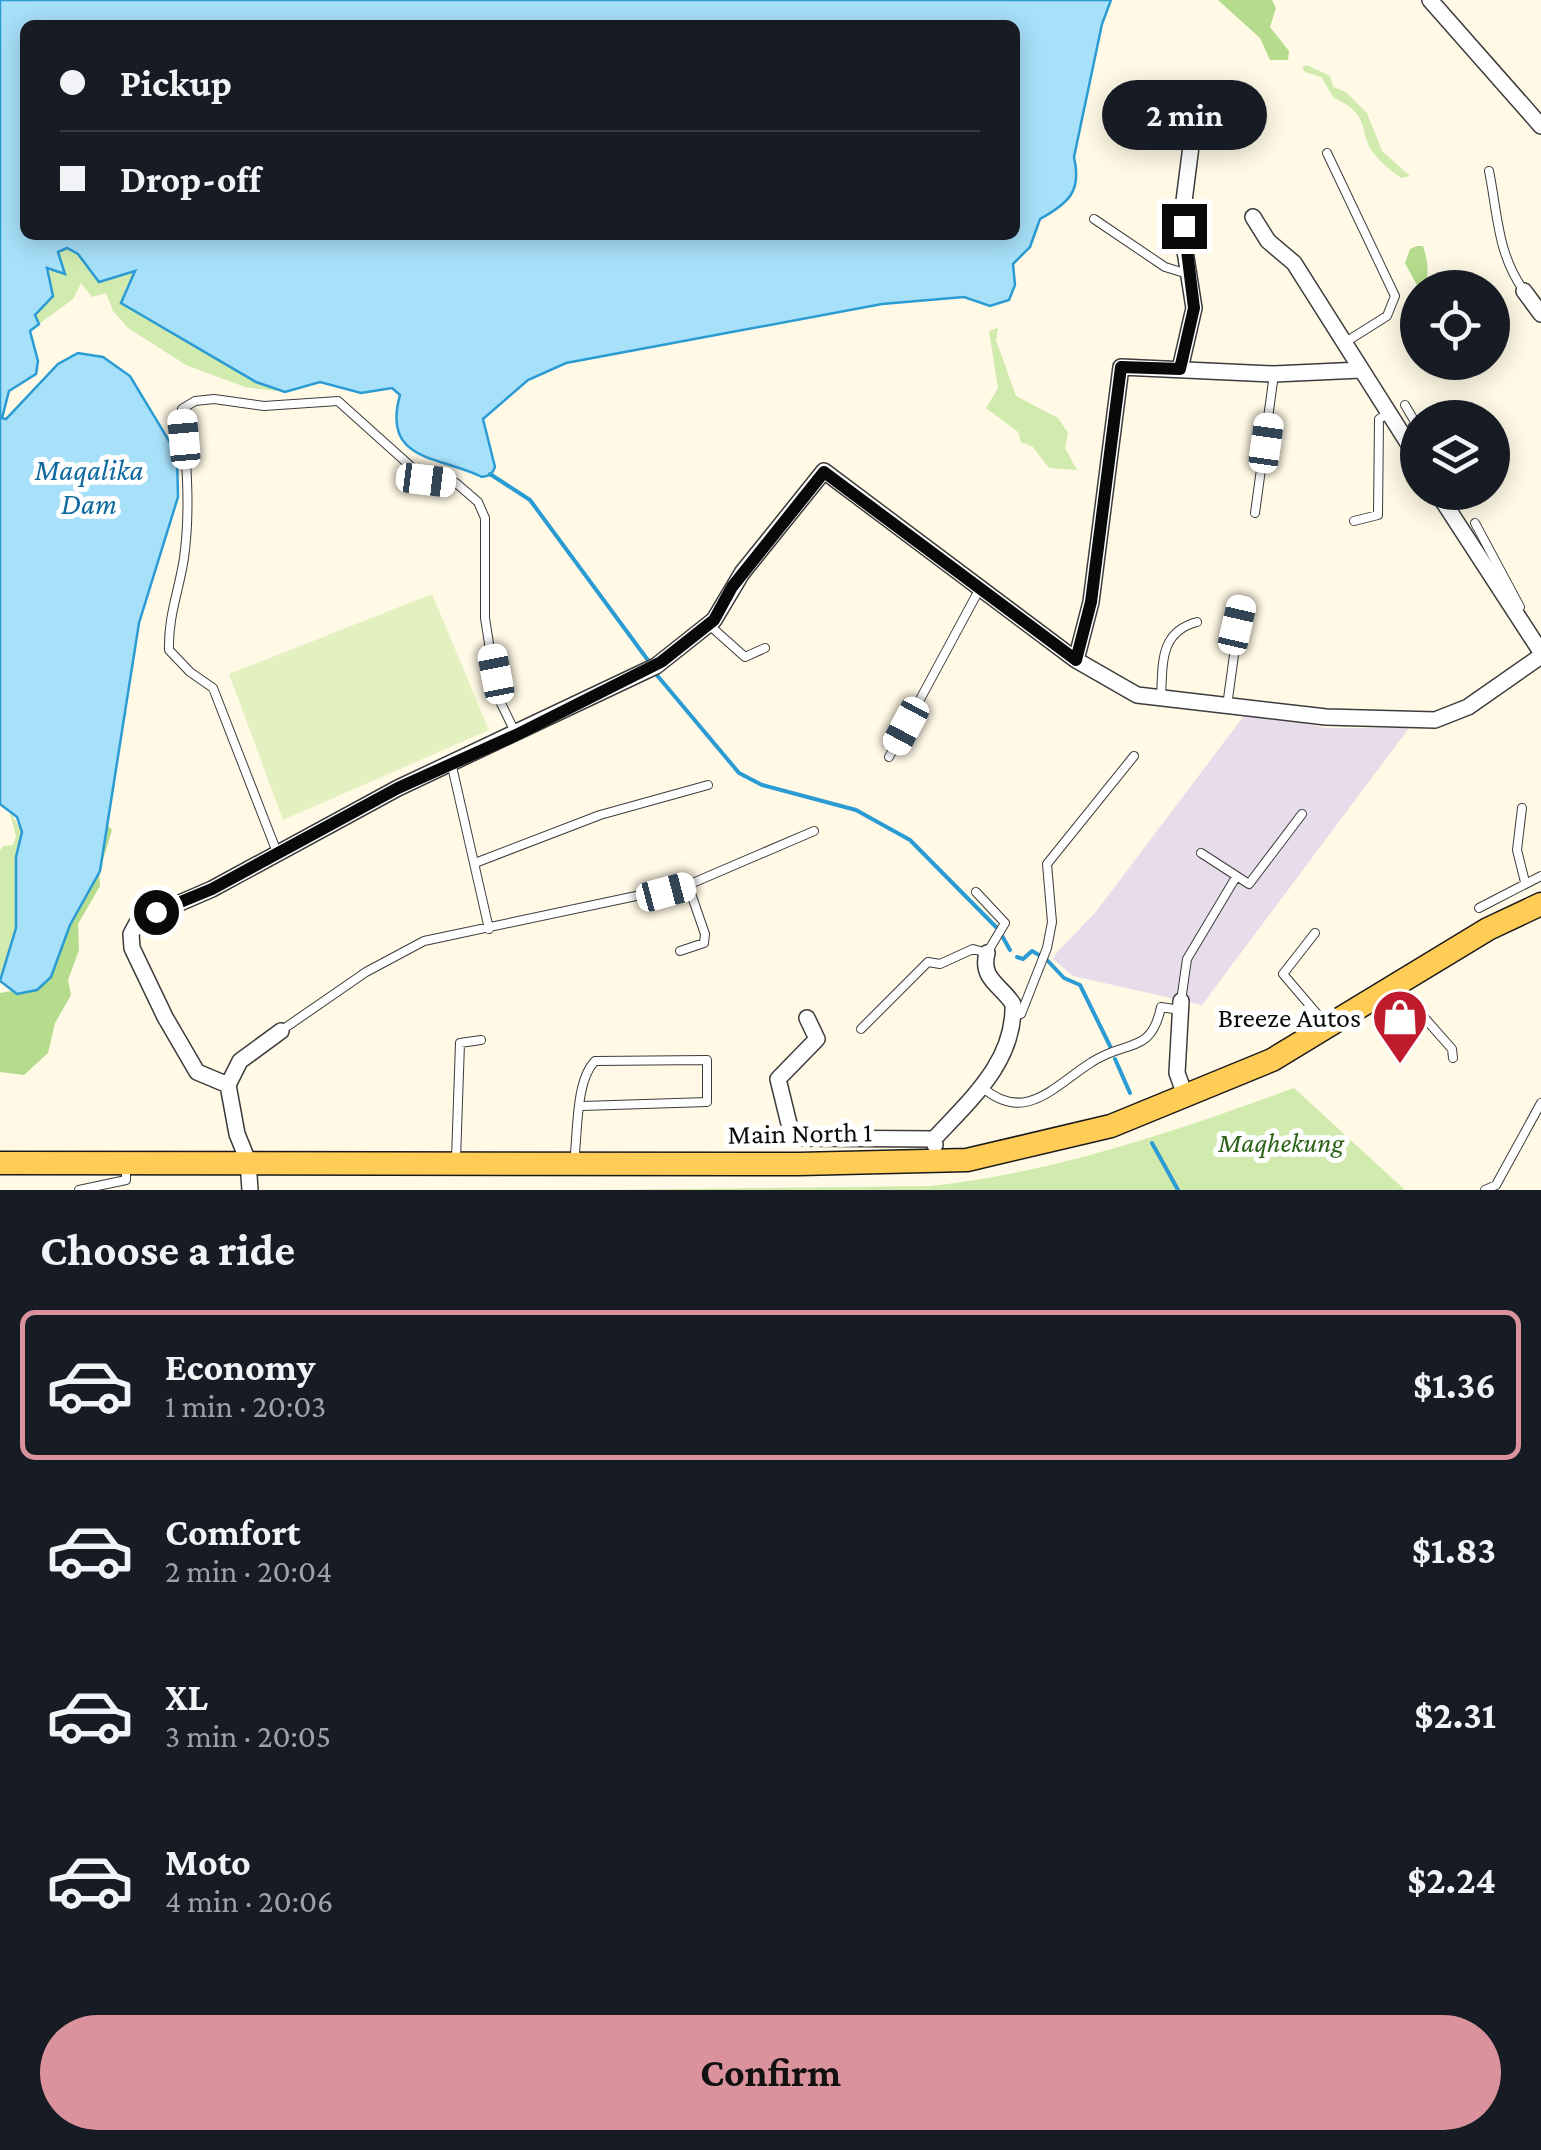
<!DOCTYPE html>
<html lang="en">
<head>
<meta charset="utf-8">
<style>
  body { margin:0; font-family:"Crimson Pro",serif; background:#20242c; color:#f1f3f6; height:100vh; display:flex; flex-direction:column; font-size:38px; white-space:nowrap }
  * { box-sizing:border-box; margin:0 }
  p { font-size:32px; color:#9ea1a6 }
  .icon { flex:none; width:55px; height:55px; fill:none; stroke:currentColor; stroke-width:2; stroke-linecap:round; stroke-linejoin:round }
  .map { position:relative; height:1190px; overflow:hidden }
  .details { display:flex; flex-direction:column; background:#171b24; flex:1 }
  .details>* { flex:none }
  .top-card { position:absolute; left:20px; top:20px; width:1000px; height:220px; border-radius:15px; box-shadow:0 5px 25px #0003; display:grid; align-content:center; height:220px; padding:0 40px; background:#171b24 }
  .tools { position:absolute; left:1400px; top:270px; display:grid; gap:20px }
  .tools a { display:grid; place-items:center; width:110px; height:110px; border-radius:50%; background:#171b24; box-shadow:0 5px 25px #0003; font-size:50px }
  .end { position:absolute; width:45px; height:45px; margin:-22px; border:12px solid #090909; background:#fff; box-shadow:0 0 0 5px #fff }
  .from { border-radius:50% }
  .bubble { position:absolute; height:70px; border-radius:35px; background:#171b24; box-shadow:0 5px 25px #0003; font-size:32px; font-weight:700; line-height:70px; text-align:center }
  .car { position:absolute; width:30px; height:60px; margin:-30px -15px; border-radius:12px; box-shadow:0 0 8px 2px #0007; background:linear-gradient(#fff 24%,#345 0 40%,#fff 0 76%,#345 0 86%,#fff 0) }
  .top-card b { display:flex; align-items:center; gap:35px; height:95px; font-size:38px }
  .top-card b+b { border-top:2px solid #363941 }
  .top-card i { width:25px; height:25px; background:#f1f3f6 }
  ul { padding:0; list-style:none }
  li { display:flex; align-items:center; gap:30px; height:150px; margin:0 20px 15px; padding:0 20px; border:5px solid transparent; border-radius:15px }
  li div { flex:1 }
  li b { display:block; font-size:38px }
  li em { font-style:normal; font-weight:700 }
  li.selected { border-color:#da929c }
  li>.icon { width:90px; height:90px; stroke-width:1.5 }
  h2 { padding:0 40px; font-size:45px; line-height:120px }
  .cta { display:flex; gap:20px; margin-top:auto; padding:20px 40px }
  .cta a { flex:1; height:115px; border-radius:60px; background:#da929c; color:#111; font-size:40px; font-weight:700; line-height:115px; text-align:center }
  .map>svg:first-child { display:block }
  .industrial { fill:#e7dcea }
  .green { fill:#d1eaae }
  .forest { fill:#b5dc8d }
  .pitch { fill:#e3f1c1 }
  .water { fill:#a7e0f9; stroke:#2b9bd4; stroke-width:2.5; fill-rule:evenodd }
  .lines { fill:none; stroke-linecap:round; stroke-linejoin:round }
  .stream { stroke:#2b9bd4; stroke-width:4 }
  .service-casing { stroke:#3c3c3c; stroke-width:10 }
  .minor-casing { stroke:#3c3c3c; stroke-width:18 }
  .primary-casing { stroke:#1a1a1a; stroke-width:25 }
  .service { stroke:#fff; stroke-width:8 }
  .minor { stroke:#fff; stroke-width:15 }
  .primary { stroke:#ffcc56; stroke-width:22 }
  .route { stroke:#090909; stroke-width:12 }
  .labels { text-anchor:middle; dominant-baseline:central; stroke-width:10; stroke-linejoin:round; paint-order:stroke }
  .poi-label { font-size:28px; fill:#090909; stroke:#fff; text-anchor:end }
  .street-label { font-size:28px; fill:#090909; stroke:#fff }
  .park-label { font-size:28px; font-style:italic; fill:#2c6318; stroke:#fff }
  .water-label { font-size:30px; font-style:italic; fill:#0e69a0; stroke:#fff }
</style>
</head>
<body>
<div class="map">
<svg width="1541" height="1190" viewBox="0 0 1541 1190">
  <rect width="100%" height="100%" fill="#fff9e6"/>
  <path class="industrial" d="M1246,713l81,15h82l-207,277 -129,-29 -20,-17 5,-8 37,-38z"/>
  <path class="green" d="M1307,65l23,11 3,11 13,5 21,21 15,38 28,25 -9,2c-9,-7 -19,-14 -26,-23 -18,-22 -2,-40 -41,-57l-13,-21 -16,-5 -3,-5z
    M67,248l11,6 21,28 36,-12 -13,33 133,79 30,10 -40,-5 -59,-22 -58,-37 -15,-17 -7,-18 -14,4 -11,-14 -8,16 -34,25 -4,-9 18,-19 -7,-28 19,6 -7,-22z
    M998,328l-2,12 20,56 42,22 10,15 -3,15 12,22 -28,-2 -16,-21 -12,-5 -3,-10 -32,-24 12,-20 -9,-57z
    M9,810l13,22 -6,25v71l-16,52v-129l3,-5 10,-1 3,-9z
    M1294,1088l111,102h-811l335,-4c126,-13 247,-55 365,-98z"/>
  <path class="forest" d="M1218,0h54l4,8 -6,19 19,24 -1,9h-18l-10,-22z
    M1417,246h6c4,12 8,31 0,41h-5l-13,-24 5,-14z
    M105,822l7,8 -13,43 1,13 -22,38 1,26 -11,30 3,15 -16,28 -7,30 -24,22 -24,-3v-79l30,-5 27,-50z"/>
  <path class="pitch" d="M432,594l57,136 -206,90 -54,-146z"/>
  <path class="water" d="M0,0h1111l-9,24 -28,133c8,34 -5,46 -34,62l-10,28 -17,17 2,21 -6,15 -19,6 -26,-9 -82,7 -316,59 -38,17 -45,39 12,48 -4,8 -9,2c-42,-21 -101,-15 -82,-82l-8,-7 -31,5 -41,-11 -35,10 -29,-10 -135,-79 14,-32 -36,11 -21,-28 -11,-6 -9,4 7,22 -18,-6 6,28 -18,19 4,9 -9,7 8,30 -2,13 -27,17 -7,27 4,1 52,-55 20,-11 25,4 27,19 47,78 1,43 -39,126 -39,248 -30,54 -19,52 -14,13 -20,4 -17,-13 16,-53v-71l6,-25 -5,-15 -17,-13zM25,25h990v210h-990z"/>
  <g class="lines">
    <path class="stream" d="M490,474l40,26 120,163
      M656,674l83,99 23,12 94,25 54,30 87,88
      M1001,934l9,16
      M1017,957l6,2 9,-8 7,4
      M1047,960l17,18 16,7 30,61
      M1115,1059l15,34
      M1152,1143l26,47"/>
    <g class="service-casing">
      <path id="service" d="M1327,153l68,143 -8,20 -43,27
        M1489,171c9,44 8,82 35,120
        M1094,219l71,48 23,7
        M1405,405l10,17 -9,18
        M1255,513l19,-139
        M1354,521l24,-6 1,-96 10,-6
        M1475,523l45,84
        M708,624l37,33 20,-9
        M1161,697c2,-33 -2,-65 36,-75
        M1227,706l14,-102
        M889,757l90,-167
        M451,762l38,167
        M1522,808l-5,42 8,32
        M1201,853l48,31 53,-70
        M278,855l-65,-167 -23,-16 -21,-22c-1,-34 10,-59 15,-92 7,-51 2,-99 -2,-149l13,-8 19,-2 50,7 74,-5 88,79 30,3 22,19 7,16v100l12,77 18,37
        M475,863l125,-48 108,-30
        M1479,908l62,-32
        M1315,933l-32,41 41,48
        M680,951l24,-8 1,-9 -17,-49
        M1399,989l53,60 1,9
        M1181,1001l6,-42 49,-82
        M1013,1015l8,-1 26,-66 5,-26 -5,-58 87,-108
        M861,1029l67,-67 12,2 33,-15 14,4 18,-30 -29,-31
        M282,1030l84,-58 58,-31 264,-56 126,-54
        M982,1087c43,38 73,-2 110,-25 35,-23 59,-7 69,-55l19,3
        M456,1159l4,-116 21,-3
        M574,1162c4,-27 1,-81 21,-101l112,-1v42l-125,4
        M79,1190l47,-10v-14
        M1485,1190l11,-5 45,-82"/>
    </g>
    <g class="minor-casing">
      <path id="minor" d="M1430,0l111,126
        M1253,217l15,24 26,22 124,196
        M1524,291l17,23
        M1180,369l14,-61 -9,-57 -1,-50 7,-55
        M1437,492l104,160
        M1076,660l61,35 189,22 109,3 33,-13 73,-51
        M1181,1001l-4,72 9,25
        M807,1018l10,21 -39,40 13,53 6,6 137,1
        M228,1085l12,-24 41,-30
        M935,1145l-1,-6c37,-40 81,-78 79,-135 -12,-19 -33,-25 -26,-51
        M250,1190l-2,-29 -11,-27 -9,-49 -31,-13 -32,-55 -33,-69 -1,-14 7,-13 74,-32 186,-101 258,-122 58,-46 28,-47 82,-102 252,189 15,-58 30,-235 153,7 87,-4"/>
    </g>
    <g class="primary-casing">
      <path id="primary" d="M0,1163l799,1 168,-4 144,-34 161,-66 216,-131 53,-25"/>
    </g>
    <use href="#service" class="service"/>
    <use href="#minor" class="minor"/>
    <use href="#primary" class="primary"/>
  </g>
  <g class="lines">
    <path class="route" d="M156,912l56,-23 186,-101 118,-53 145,-73 53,-42 18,-33 92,-115 252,188 15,-58 30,-235 59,2 14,-61 -10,-82"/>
  </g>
  <defs>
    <g id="shop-pin" transform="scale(2.875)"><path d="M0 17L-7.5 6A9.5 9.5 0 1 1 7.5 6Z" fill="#bf1b2d" stroke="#fff"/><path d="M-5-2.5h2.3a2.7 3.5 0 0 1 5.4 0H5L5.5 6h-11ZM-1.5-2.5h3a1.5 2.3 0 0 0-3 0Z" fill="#fff"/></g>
  </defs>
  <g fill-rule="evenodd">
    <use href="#shop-pin" x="1400" y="1017"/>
  </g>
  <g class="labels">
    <g class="poi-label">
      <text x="1361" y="1017">Breeze Autos</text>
    </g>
    <g class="street-label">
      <text transform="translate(800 1133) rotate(-1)">Main North 1</text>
    </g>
    <g class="park-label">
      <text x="1281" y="1142">Maqhekung</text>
    </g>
    <g class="water-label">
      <text x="89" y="469">Maqalika<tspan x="89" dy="34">Dam</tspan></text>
    </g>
  </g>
</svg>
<div class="tools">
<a><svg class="icon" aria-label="locate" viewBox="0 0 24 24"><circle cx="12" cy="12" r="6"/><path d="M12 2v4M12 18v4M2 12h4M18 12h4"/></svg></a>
<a><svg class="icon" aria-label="layers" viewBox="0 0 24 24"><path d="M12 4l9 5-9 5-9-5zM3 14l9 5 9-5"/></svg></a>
</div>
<i class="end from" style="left:156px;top:912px"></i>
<i class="end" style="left:1184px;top:226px"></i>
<div class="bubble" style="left:1102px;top:80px;width:165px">2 min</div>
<i class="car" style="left:184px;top:439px;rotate:355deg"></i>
<i class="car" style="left:1266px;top:443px;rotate:8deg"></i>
<i class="car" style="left:426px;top:480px;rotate:97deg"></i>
<i class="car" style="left:1237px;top:625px;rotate:13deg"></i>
<i class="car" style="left:496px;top:674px;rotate:349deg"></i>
<i class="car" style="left:906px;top:726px;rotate:208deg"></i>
<i class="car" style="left:666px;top:892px;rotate:75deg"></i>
<div class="top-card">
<b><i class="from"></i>Pickup</b>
<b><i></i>Drop-off</b>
</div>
</div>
<section class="details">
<h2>Choose a ride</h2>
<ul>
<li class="selected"><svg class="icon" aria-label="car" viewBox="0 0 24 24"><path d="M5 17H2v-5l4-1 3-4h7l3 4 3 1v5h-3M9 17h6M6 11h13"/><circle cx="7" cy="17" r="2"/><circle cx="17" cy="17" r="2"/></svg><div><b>Economy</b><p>1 min · 20:03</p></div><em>$1.36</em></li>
<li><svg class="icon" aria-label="car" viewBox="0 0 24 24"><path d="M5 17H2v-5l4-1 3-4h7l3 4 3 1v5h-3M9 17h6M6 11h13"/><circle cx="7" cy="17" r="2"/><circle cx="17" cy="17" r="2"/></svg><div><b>Comfort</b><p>2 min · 20:04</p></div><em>$1.83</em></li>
<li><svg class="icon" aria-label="car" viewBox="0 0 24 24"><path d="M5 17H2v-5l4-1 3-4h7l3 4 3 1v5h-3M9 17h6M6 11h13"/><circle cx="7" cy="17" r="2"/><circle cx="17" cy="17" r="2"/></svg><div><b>XL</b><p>3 min · 20:05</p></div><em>$2.31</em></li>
<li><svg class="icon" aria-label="car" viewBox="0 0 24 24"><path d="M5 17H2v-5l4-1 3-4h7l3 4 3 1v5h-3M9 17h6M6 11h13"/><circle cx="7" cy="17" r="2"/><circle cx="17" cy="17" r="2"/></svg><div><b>Moto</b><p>4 min · 20:06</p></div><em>$2.24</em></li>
</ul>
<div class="cta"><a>Confirm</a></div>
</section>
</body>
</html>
